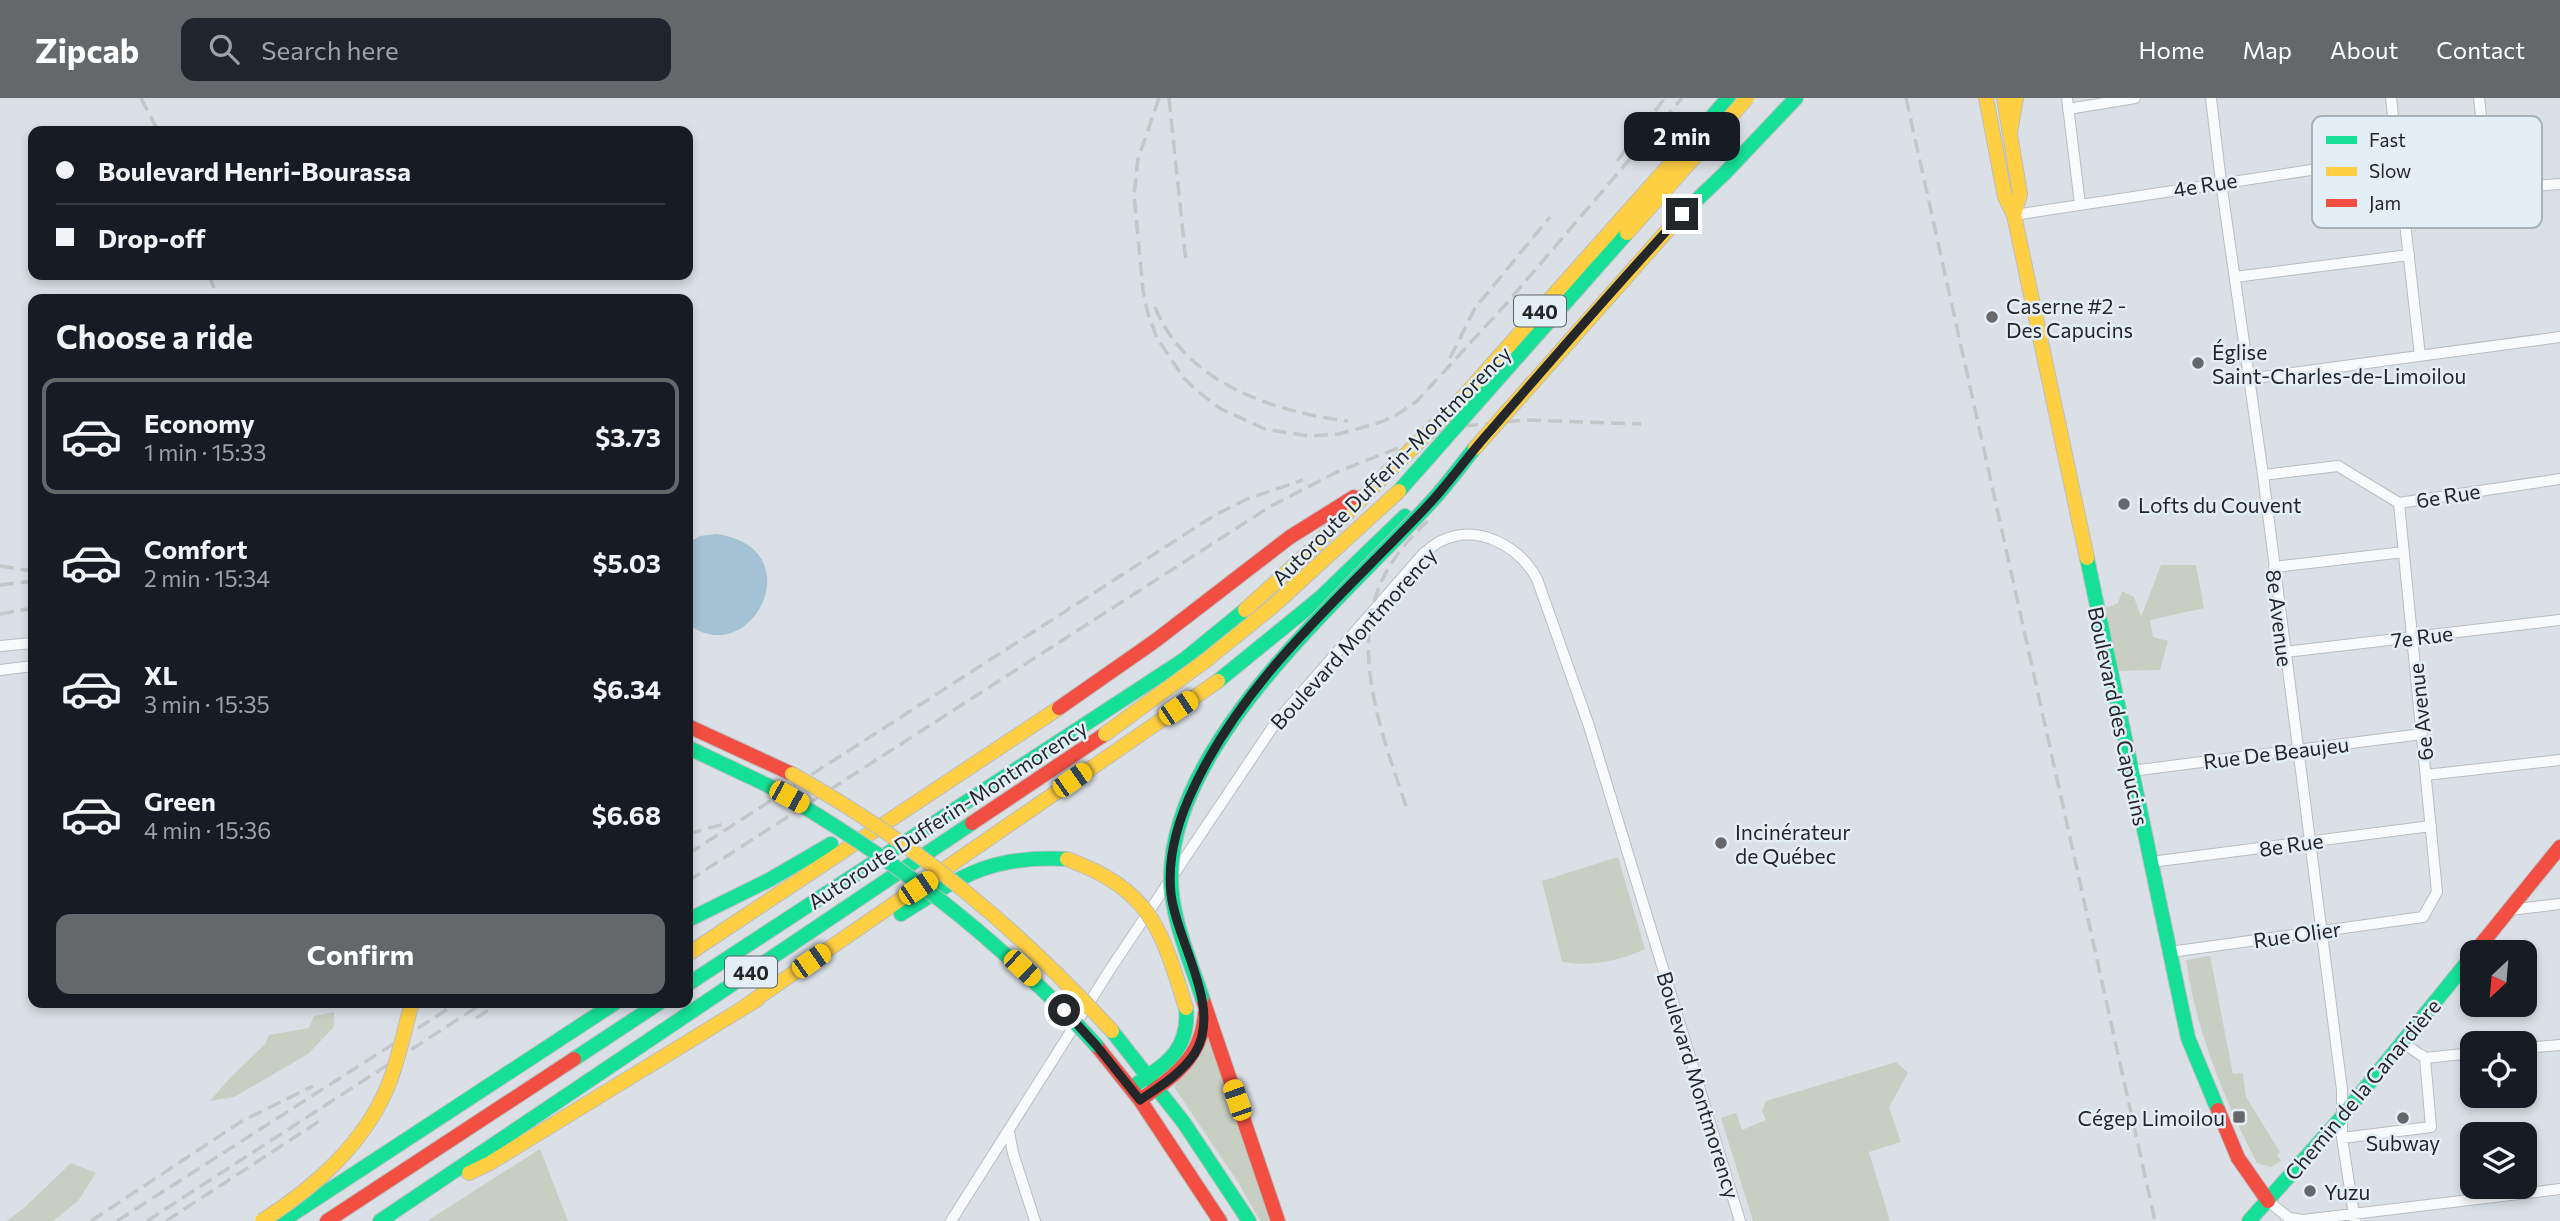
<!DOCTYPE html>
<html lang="en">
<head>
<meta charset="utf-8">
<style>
  body { margin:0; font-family:Commissioner,sans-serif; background:#20242c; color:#f1f3f6; height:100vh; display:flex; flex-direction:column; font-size:26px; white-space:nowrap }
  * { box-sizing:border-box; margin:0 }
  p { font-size:23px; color:#9ea1a6 }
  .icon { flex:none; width:38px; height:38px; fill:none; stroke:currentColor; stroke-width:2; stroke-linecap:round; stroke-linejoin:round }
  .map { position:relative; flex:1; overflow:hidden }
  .sheet { position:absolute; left:28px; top:196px; width:665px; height:714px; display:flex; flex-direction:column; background:#171b24; border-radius:14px; box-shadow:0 4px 10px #0003 }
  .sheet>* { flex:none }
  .banner { position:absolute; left:28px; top:28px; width:665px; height:154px; border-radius:14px; box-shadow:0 4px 10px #0003; display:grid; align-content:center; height:154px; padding:0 28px; background:#171b24 }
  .needle { width:46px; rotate:206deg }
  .controls { position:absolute; left:2460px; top:842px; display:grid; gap:14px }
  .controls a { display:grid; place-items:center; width:77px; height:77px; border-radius:14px; background:#171b24; box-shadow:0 4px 10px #0003; font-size:35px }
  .end { position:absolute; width:32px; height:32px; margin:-16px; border:9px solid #24272a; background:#fff; box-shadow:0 0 0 4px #fff }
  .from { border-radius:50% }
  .bubble { position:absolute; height:49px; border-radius:14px; background:#171b24; box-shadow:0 4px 10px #0003; font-size:23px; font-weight:700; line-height:49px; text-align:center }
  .car { position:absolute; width:21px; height:42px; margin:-21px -10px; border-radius:9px; box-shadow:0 0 5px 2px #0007; background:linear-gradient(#f5c518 24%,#345 0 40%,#f5c518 0 76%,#345 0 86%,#f5c518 0) }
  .banner b { display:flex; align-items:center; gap:24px; height:66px; font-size:26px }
  .banner b+b { border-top:2px solid #363941 }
  .banner i { width:18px; height:18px; background:#f1f3f6 }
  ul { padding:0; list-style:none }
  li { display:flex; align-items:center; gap:21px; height:116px; margin:0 14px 10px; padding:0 14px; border:4px solid transparent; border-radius:14px }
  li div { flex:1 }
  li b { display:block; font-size:26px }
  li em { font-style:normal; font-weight:700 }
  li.active { border-color:#64686b }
  li>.icon { width:63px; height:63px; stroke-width:1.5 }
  h2 { padding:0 28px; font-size:32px; line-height:84px }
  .primary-button { display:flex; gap:14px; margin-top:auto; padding:14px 28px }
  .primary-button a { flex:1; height:80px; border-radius:14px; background:#64686b; color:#fff; font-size:28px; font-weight:700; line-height:80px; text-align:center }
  header { display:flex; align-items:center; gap:42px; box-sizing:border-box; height:98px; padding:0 35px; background:#64686b; color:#fff }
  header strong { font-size:33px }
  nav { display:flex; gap:38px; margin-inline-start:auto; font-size:24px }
  .search { width:490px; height:63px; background:#20242c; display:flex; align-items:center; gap:18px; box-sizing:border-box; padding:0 24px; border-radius:14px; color:#9ea1a6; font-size:26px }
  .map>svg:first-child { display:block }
  .green { fill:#c9cec3 }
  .water { fill:#a3c2d3 }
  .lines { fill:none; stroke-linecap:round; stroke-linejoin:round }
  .street-casing { stroke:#babec2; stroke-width:12 }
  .fast-casing { stroke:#babec2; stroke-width:16 }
  .slow-casing { stroke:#babec2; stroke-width:16 }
  .jam-casing { stroke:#babec2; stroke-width:16 }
  .street { stroke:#f9fafb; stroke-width:10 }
  .fast { stroke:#16e098; stroke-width:14 }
  .slow { stroke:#ffcf43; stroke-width:14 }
  .jam { stroke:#f24e42; stroke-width:14 }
  .rail { stroke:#c4c6c7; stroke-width:3.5; stroke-dasharray:14 7; stroke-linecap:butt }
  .fast-bridge-casing { stroke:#babec2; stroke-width:16; stroke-linecap:butt }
  .slow-bridge-casing { stroke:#babec2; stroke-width:16; stroke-linecap:butt }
  .fast-bridge { stroke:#16e098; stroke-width:14 }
  .slow-bridge { stroke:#ffcf43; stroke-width:14 }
  .route { stroke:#24272a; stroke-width:9 }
  .poi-dot { fill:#64686b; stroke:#e3eef6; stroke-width:2.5 }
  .labels { text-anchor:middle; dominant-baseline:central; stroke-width:5; stroke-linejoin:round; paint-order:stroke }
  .shield { fill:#e3eef6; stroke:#5d6367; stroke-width:2 }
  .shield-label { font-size:19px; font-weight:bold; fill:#24272a }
  .street-label { font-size:21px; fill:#24272a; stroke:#e3eef6 }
  .poi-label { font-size:21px; fill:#24272a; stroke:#e3eef6; text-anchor:start }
  .key { fill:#e3eef6; stroke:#aab2b9; stroke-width:2 }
  .key-label { font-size:19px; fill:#24272a }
</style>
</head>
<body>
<header>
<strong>Zipcab</strong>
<div class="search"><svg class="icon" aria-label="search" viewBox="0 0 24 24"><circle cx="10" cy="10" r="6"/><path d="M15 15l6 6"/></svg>Search here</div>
<nav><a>Home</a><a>Map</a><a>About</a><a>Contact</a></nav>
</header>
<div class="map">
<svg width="2560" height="1123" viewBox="0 0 2560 1123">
  <rect width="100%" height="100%" fill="#dae0e5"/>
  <path class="green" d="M2161,467h35l8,43 -54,12 3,17 15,4 -8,29 -47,1 -7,-63 12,-5 4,-12 12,6 7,20z
    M1618,759l27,92c-26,12 -55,18 -83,13l-20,-81z
    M2210,858l23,118 10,-1 3,24 34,55 -3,3 4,6 -10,6 -14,-4c-33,-64 -61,-132 -71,-203z
    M334,914v15l-26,27 -74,43 -24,4 20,-23 35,-34 4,-9 40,-7 5,-12z
    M1207,938l67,185h-14l-21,-37 -65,-97z
    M1896,964l12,11 -19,34 12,35 -32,10 21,69h-137l-32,-103 15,-5 6,17 24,-10 -4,-9 4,-10z
    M540,1051l28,72h-141z
    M71,1065l25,10 -18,28 -25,20h-46l18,-14z"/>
  <path class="water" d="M717,436c98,15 33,138 -29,90v-81l12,-7z"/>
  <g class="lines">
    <g class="street-casing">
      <path id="street" d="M2067,0l13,106
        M2211,0l10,84 42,293 79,615v48l13,83
        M2391,0l29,258
        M2479,0l11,95
        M2068,11l67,-11
        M2403,107l118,-18 39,-3
        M2014,117l383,-58
        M2235,179l174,-22
        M2248,281l312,-42
        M2263,377l75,-9 61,37 161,-24
        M2274,469l130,-15
        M0,548l33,-3
        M2285,554l275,-32
        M0,572l33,-4
        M2131,673l291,-37
        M2426,677l134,-15
        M2151,764l280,-36
        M2509,812l51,-6
        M2170,854l253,-35 14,-25 -38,-389
        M2525,950l35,-3
        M2422,957l3,3 48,-5
        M1009,1034l4,21 22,68
        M2343,1046l-1,-6 89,-11 -6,-69 -23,-16
        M2268,1103l21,17 14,2 257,-31
        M951,1123l160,-253 165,-246 147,-168c6,-4 11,-10 18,-13 37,-18 78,5 96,38l52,147 151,495"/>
    </g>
    <g class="fast-casing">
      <path id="fast" d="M1697,36l31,-36
        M1682,116l43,-41 71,-75
        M2087,460l101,480 30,72
        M1218,583l102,-83 85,-82
        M689,650l78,37
        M688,651l8,2
        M901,816c62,-39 90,-59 166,-55
        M688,822l81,-40 62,-36
        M688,886l497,-325 60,-49
        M1112,933l72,92 65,98
        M574,961l85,-56
        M1131,990c32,-23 59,-35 55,-80
        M282,1123l333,-218
        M380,1123l592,-398
        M2249,1123l92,-103 132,-163"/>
    </g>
    <g class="slow-casing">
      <path id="slow" d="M1986,0l19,99 9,18 73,343
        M2004,0l16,96 -6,21
        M2010,34l6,-34
        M1245,512l64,-58 69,-70
        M688,856l371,-246
        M747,907l471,-324
        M469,1075l21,-10 268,-164"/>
    </g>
    <g class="jam-casing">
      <path id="jam" d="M1059,610l96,-67 135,-104 64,-40
        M688,628l104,48
        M972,725l133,-89
        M2475,854l85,-105
        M1202,899l76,224
        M1096,947l44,55 80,121
        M1140,1002c34,-24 62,-42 65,-87
        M2218,1012l20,48 30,43
        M327,1123l247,-162"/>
    </g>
    <use href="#street" class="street"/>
    <use href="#fast" class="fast"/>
    <use href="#slow" class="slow"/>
    <use href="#jam" class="jam"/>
    <path class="rail" d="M141,0l17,33
      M1159,0l-21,61 -4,36 9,95 5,24 9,24 26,39 13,13 25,19 44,20 44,7 30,-2 42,-12 14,-6 22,-15 89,-97 176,-206
      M1169,0l17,164
      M1906,0l249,1123
      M1617,63l48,-63
      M209,177l9,24
      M1155,209c30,76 119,105 193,114
      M1450,260l25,-50 75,-91
      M0,468l33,5
      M0,487l33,-4
      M0,516l33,-6
      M1406,708c-26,-78 -65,-175 -9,-251 10,-14 23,-27 36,-39
      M688,736l36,-10
      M688,756l527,-339 32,-16 56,-19
      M688,783l583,-375 66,-34 79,-31 48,-15 60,-6 117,4
      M476,920l24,-15
      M91,1123l151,-100 71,-35
      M117,1123l340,-218
      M147,1123l336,-218
      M166,1123l158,-103"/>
    <g class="fast-bridge-casing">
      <path id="fast-bridge" d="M1399,393l228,-258
        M767,687c127,73 230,151 329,260
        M1202,899c-13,-40 -32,-81 -31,-123 3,-135 174,-278 260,-372 16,-17 29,-36 44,-54"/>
    </g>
    <g class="slow-bridge-casing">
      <path id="slow-bridge" d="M1627,135l120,-135
        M1475,350l207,-234
        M1378,384l77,-76 242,-272
        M1105,636l100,-73 67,-54 127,-116
        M792,676c124,69 224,153 320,257
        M1067,761c84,31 94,69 119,149
        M262,1123c53,-34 101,-76 126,-135 11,-27 16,-56 24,-83"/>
    </g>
    <use href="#fast-bridge" class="fast-bridge"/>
    <use href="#slow-bridge" class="slow-bridge"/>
  </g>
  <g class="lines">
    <path class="route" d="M1064,912l32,35 44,55c19,-13 42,-27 55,-47 28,-46 -18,-109 -24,-159 -4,-37 7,-74 23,-107 53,-113 153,-195 237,-285 21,-23 39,-49 60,-72 63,-73 126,-145 191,-216"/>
  </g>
  <g class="poi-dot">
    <circle cx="1992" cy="219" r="7"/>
    <circle cx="2198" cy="265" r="7"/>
    <circle cx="2124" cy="406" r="7"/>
    <circle cx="1721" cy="745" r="7"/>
    <rect x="2232" y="1012" width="14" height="14" rx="3.5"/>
    <circle cx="2403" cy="1020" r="7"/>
    <circle cx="2310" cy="1093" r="7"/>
  </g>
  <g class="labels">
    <g class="shield">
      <rect x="1514" y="197.5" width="52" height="31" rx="5"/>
      <rect x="725" y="858.5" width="52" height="31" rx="5"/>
    </g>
    <g class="shield-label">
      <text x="1540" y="213">440</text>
      <text x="751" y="874">440</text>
    </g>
    <g class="street-label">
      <text transform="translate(2205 86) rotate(-9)">4e Rue</text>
      <text transform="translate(1391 367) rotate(-45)">Autoroute Dufferin-Montmorency</text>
      <text transform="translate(2448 397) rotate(-9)">6e Rue</text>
      <text transform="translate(2280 520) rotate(83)">8e Avenue</text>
      <text transform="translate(2422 538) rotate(-7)">7e Rue</text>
      <text transform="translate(1353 540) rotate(-48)">Boulevard Montmorency</text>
      <text transform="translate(2420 614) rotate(-96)">6e Avenue</text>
      <text transform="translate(2119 618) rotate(78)">Boulevard des Capucins</text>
      <text transform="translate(2276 654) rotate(-7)">Rue De Beaujeu</text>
      <text transform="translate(947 716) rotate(-33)">Autoroute Dufferin-Montmorency</text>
      <text transform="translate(2291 746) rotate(-8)">8e Rue</text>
      <text transform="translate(2297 836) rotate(-8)">Rue Olier</text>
      <text transform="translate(1699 987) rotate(73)">Boulevard Montmorency</text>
      <text transform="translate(2362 991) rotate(-50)">Chemin de la Canardière</text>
    </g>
    <g class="poi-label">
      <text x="2006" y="207">Caserne #2 -<tspan x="2006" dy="24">Des Capucins</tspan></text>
      <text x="2212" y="253">Église<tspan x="2212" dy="24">Saint-Charles-de-Limoilou</tspan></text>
      <text x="2138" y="406">Lofts du Couvent</text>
      <text x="1735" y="733">Incinérateur<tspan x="1735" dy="24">de Québec</tspan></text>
      <text x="2225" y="1019" text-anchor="end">Cégep Limoilou</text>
      <text x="2403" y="1044" text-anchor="middle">Subway</text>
      <text x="2324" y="1093">Yuzu</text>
    </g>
  </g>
  <rect x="2312" y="18" width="230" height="112" rx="10" class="key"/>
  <rect x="2326" y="38" width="31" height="8" fill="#16e098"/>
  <rect x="2326" y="69" width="31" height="9" fill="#ffcf43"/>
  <rect x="2326" y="101" width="31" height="8" fill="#f24e42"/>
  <g class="key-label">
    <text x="2369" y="49">Fast</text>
    <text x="2369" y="80">Slow</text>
    <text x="2369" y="112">Jam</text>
  </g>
</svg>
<div class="controls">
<a><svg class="needle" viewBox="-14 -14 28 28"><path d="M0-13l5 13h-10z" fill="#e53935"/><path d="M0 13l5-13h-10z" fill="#9ea1a6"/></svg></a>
<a><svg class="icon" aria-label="locate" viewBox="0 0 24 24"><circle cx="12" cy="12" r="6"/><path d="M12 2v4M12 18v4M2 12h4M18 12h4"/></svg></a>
<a><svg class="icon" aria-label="layers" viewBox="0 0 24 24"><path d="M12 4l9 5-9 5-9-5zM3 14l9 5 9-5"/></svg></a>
</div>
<i class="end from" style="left:1064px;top:912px"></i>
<i class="end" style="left:1682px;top:116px"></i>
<div class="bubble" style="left:1624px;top:14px;width:116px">2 min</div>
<i class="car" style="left:1178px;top:610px;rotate:56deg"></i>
<i class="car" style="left:1072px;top:682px;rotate:55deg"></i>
<i class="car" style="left:789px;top:699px;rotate:119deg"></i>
<i class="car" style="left:918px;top:790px;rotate:56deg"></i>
<i class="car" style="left:811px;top:863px;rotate:55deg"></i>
<i class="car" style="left:1022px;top:870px;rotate:133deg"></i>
<i class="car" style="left:1237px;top:1002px;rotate:341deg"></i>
<div class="banner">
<b><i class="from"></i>Boulevard Henri-Bourassa</b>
<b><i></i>Drop-off</b>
</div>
<section class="sheet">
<h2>Choose a ride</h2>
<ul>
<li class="active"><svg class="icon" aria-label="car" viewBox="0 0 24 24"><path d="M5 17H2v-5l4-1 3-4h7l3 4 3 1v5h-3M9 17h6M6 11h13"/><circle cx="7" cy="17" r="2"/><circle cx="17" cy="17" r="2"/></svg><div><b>Economy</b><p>1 min · 15:33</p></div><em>$3.73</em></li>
<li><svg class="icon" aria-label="car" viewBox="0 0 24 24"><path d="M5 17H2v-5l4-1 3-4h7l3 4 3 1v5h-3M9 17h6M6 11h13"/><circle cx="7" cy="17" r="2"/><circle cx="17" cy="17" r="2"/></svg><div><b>Comfort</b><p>2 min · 15:34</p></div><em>$5.03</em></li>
<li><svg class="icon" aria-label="car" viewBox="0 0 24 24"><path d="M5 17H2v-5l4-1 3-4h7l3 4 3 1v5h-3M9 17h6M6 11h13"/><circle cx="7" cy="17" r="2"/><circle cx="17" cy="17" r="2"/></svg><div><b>XL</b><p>3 min · 15:35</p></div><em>$6.34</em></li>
<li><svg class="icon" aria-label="car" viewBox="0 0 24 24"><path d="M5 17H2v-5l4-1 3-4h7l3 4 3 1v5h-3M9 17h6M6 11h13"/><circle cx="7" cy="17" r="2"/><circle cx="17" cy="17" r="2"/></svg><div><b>Green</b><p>4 min · 15:36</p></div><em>$6.68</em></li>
</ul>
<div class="primary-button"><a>Confirm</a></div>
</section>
</div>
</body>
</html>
